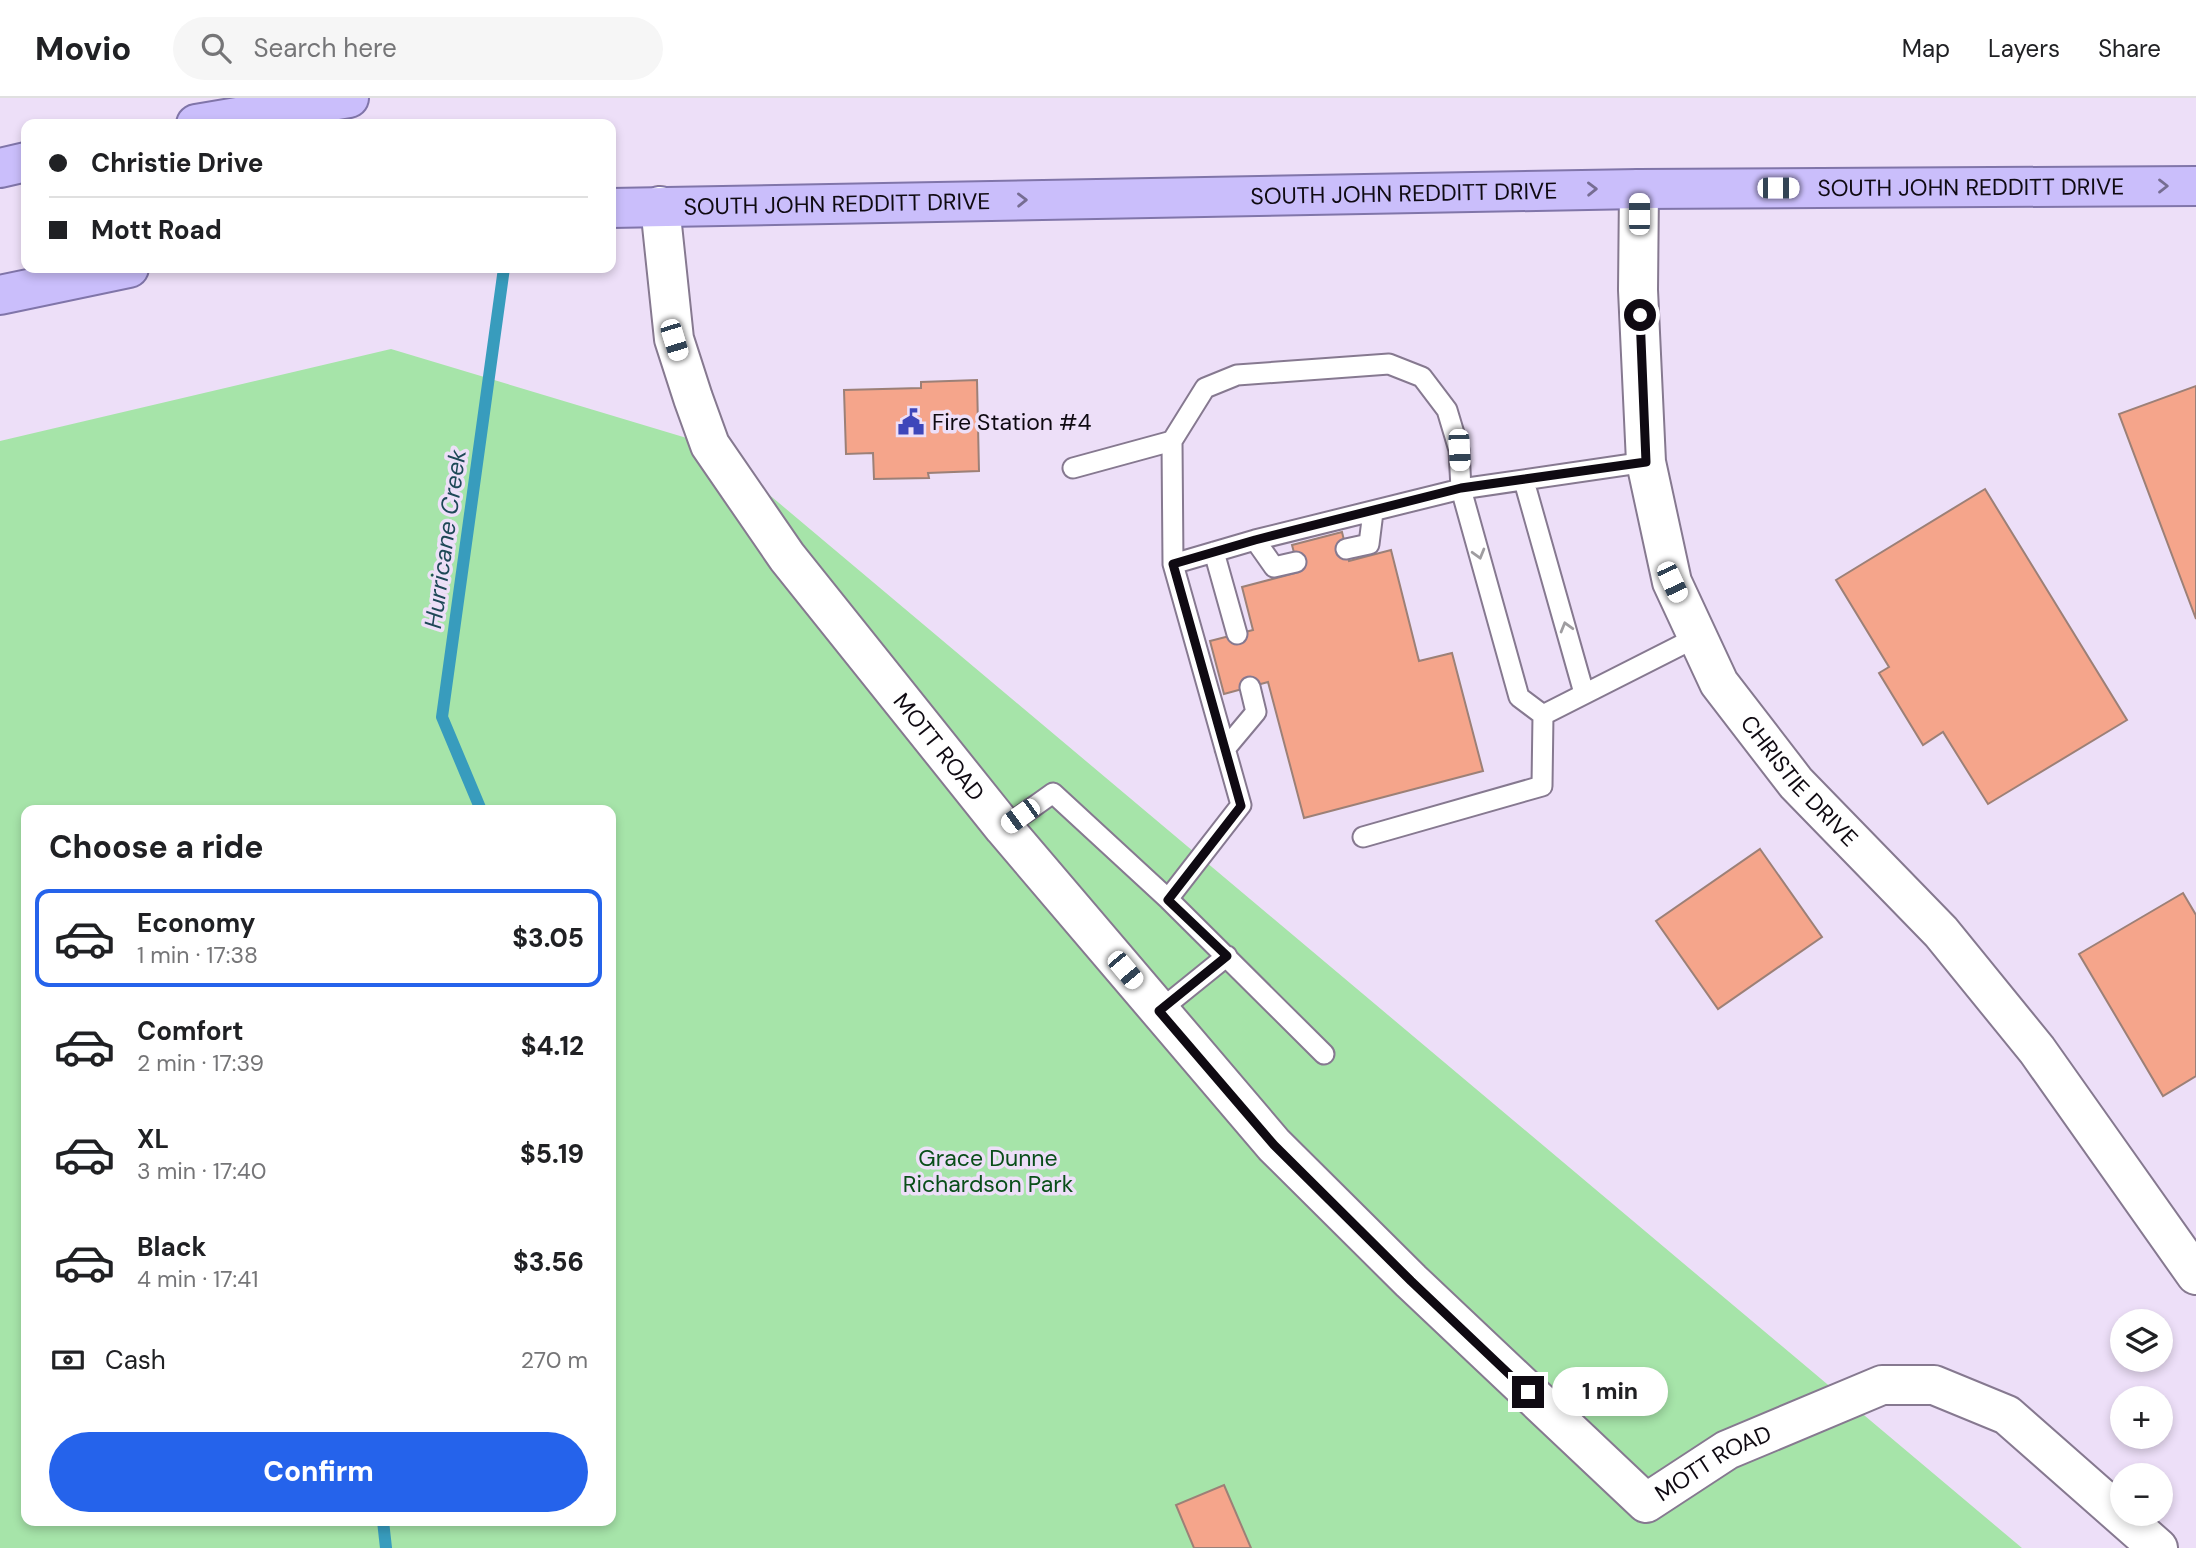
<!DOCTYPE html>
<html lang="en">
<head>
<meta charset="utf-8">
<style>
  body { margin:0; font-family:"DM Sans",sans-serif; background:#f6f6f6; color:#202124; height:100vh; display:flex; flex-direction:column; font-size:26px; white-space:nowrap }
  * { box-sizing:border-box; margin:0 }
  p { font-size:23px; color:#757577 }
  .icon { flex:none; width:38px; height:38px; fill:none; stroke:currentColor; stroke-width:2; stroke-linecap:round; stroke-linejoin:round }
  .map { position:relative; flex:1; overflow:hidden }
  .side { position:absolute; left:21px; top:707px; width:595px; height:721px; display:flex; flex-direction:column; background:#fff; border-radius:14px; box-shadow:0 4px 10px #0003 }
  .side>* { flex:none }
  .hud { position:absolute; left:21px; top:21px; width:595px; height:154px; border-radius:14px; box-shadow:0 4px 10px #0003; display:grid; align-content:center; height:154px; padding:0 28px; background:#fff }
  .controls { position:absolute; left:2110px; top:1211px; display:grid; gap:14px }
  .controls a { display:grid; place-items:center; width:63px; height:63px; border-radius:50%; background:#fff; box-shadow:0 4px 10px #0003; font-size:35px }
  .end { position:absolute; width:32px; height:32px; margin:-16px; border:9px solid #0f0a12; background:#fff; box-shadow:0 0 0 4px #fff }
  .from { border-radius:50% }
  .bubble { position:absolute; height:49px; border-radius:24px; background:#fff; box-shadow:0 4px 10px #0003; font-size:23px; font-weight:800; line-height:49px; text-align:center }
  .car { position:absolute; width:21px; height:42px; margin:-21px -10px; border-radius:9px; box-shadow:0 0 5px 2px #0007; background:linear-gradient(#fff 24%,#345 0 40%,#fff 0 76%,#345 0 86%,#fff 0) }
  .hud b { display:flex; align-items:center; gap:24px; height:66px; font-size:26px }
  .hud b+b { border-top:2px solid #e0e0e0 }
  .hud i { width:18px; height:18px; background:#202124 }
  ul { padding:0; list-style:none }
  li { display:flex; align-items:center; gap:21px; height:98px; margin:0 14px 10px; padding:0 14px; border:4px solid transparent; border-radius:14px }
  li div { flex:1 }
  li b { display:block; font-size:26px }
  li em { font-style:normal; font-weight:800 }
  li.selected { border-color:#2563eb }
  li>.icon { width:63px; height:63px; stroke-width:1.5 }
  h2 { padding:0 28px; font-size:32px; line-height:84px }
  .pay { display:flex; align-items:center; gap:18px; height:77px; padding:0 28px; font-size:26px }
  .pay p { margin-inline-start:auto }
  .action { display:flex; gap:14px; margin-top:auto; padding:14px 28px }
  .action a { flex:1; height:80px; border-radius:42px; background:#2563eb; color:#fff; font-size:28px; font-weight:800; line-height:80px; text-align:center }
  header { display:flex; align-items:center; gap:42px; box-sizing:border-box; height:98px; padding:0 35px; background:#fff; border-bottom:2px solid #e0e0e0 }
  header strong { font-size:33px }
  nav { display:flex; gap:38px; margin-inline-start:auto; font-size:24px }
  .search { width:490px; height:63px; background:#f6f6f6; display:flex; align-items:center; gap:18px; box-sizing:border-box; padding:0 24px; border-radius:38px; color:#757577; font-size:26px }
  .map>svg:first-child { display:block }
  .green { fill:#a6e4a9; fill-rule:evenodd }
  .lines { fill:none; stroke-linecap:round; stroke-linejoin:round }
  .stream { stroke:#389cbd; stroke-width:12 }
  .building { fill:#f5a58b; stroke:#9c8077; stroke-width:2 }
  .service-casing { stroke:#867990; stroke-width:23 }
  .minor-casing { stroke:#867990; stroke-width:42 }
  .trunk-casing { stroke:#8075a9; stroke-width:42 }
  .service { stroke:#fff; stroke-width:19 }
  .minor { stroke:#fff; stroke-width:38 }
  .trunk { stroke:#cabefb; stroke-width:38 }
  .oneway { stroke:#766d92 }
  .oneway2 { stroke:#9f9da0 }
  .route { stroke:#0f0a12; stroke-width:9 }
  .labels { text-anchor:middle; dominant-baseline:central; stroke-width:7; stroke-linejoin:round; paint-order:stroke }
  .street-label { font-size:23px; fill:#0f0a12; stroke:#eddff8 }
  .poi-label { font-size:23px; fill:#0f0a12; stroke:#eddff8; text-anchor:start }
  .park-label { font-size:23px; fill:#094e19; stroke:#eddff8 }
  .water-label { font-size:24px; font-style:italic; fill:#1e4857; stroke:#eddff8 }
</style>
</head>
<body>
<header>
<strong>Movio</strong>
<div class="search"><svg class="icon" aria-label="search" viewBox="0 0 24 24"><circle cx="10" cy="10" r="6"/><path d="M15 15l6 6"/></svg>Search here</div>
<nav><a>Map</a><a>Layers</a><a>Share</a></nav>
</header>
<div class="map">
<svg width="2196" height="1450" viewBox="0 0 2196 1450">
  <rect width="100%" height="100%" fill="#eddff8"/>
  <path class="green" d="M391,251l319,96 1312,1103h-2022v-1107zM26,712h585v711h-585z"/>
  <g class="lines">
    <path class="stream" d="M481,712l-39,-93 62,-449
      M383,1423l3,27"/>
  </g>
  <path class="building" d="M977,282l2,91 -51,2 1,5 -55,1 -1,-26 -27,1 -2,-64 77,-2v-6z
    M2196,288v233l-77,-205z
    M1985,391l142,231 -139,84 -45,-72 -20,13 -44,-72 10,-6 -53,-87z
    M1342,434l7,29 42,-11 28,111 33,-8 31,118 -179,47 -36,-136 -44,12 -14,-53 43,-11 -11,-43 57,-15 -7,-27z
    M1760,751l62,88 -104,72 -62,-88z
    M2183,795l13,22v161l-33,20 -84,-142z
    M1224,1387l27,63h-57l-18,-43z"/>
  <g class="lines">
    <g class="service-casing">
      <path id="service" d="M1073,370l99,-27
        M1524,383l60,212
        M1255,442l19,27 22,-5
        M1346,451l23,-5 4,-32
        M1214,454l23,82
        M1173,466l-1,-123 33,-53 32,-13 152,-11 33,13 25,33 12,40 2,39 58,208 24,18
        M1225,651l31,-37 -6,-25
        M1004,730l49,-35 115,106 156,155
        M1363,739l179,-51 1,-71 154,-78
        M1168,801l73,-94 -68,-241 82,-24 206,-51 185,-27
        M1159,913l68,-55"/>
    </g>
    <g class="minor-casing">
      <g id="minor">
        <path id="s1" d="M1639,91l-1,101 8,172 26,120 47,101 77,100 145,149 96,118 159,225"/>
        <path id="s2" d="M660,108l14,133 19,59 17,47 77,112 217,271 270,317 137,136 235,222 81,-53 155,-65h52l73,30 151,133"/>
      </g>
    </g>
    <g class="trunk-casing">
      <g id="trunk">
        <path d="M196,26l153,-26"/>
        <path d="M0,70l26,-6"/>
        <path id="s3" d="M611,110l1028,-19 557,-3"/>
        <path d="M0,197l129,-27"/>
      </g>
    </g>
    <use href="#service" class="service"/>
    <use href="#minor" class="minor"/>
    <use href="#trunk" class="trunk"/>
  </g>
  <defs><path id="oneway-chevron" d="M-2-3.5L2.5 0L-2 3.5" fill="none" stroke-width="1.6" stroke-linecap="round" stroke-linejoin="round" transform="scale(1.75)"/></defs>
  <g class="oneway">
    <use href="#oneway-chevron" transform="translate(2163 88)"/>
    <use href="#oneway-chevron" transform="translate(1592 91) rotate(-1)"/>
    <use href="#oneway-chevron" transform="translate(1022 102) rotate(-1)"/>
  </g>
  <g class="oneway2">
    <use href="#oneway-chevron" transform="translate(1479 456) rotate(74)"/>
    <use href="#oneway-chevron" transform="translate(1566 529) rotate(-106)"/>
  </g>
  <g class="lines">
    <path class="route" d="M1528,1294l-117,-111 -137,-136 -115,-134 68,-55 -59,-56 73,-94 -68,-242 82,-24 206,-52 185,-26 -6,-147"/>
  </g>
  <defs>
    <g id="civic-bare" transform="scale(2.1)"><path d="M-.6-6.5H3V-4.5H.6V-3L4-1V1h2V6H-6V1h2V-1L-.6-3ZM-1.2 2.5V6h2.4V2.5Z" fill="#3e46ba" stroke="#eddff8" stroke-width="2.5" paint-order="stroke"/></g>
  </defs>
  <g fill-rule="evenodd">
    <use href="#civic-bare" x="911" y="324"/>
  </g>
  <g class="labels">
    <g class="street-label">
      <text stroke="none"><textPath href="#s3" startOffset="1360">SOUTH JOHN REDDITT DRIVE</textPath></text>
      <text stroke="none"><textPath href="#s3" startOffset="793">SOUTH JOHN REDDITT DRIVE</textPath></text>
      <text stroke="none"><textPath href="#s3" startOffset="226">SOUTH JOHN REDDITT DRIVE</textPath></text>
      <text stroke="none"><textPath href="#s2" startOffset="625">MOTT ROAD</textPath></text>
      <text stroke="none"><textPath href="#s1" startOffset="634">CHRISTIE DRIVE</textPath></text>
      <text stroke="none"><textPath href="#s2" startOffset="1740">MOTT ROAD</textPath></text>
    </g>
    <g class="poi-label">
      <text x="932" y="324">Fire Station #4</text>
    </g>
    <g class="park-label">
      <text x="988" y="1060">Grace Dunne<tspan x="988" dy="26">Richardson Park</tspan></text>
    </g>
    <g class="water-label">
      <text transform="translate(445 441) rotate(-82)">Hurricane Creek</text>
    </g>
  </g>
</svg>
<div class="controls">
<a><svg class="icon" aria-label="layers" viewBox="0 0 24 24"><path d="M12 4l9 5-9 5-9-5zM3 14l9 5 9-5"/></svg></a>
<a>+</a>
<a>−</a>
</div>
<i class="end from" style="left:1640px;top:217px"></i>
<i class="end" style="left:1528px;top:1294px"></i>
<div class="bubble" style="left:1552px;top:1269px;width:116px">1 min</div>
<i class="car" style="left:1778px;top:90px;rotate:90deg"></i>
<i class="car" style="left:1639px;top:116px;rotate:0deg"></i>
<i class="car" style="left:674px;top:242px;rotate:163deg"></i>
<i class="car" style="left:1459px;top:352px;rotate:177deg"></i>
<i class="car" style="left:1672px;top:484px;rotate:155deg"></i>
<i class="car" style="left:1020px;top:718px;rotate:234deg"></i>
<i class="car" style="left:1125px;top:872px;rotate:140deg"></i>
<div class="hud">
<b><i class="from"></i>Christie Drive</b>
<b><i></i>Mott Road</b>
</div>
<section class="side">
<h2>Choose a ride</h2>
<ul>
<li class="selected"><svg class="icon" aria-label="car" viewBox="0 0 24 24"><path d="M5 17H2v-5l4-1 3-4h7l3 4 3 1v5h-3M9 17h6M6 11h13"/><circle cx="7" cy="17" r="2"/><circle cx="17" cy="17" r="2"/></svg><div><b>Economy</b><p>1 min · 17:38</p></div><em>$3.05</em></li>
<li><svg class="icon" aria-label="car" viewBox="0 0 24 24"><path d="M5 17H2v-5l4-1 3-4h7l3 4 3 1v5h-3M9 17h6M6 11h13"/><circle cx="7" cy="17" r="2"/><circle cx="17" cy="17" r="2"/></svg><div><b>Comfort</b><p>2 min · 17:39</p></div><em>$4.12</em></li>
<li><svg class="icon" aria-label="car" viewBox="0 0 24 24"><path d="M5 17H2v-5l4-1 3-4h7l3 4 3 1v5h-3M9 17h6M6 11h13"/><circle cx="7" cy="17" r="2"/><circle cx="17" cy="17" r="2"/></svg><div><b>XL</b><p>3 min · 17:40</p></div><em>$5.19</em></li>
<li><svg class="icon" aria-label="car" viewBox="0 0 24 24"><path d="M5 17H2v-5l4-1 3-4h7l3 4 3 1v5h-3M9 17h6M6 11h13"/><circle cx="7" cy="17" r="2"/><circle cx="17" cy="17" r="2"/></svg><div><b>Black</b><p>4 min · 17:41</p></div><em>$3.56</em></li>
</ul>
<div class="pay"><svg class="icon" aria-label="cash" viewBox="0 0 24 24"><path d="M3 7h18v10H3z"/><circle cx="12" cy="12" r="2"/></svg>Cash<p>270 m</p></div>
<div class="action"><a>Confirm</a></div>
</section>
</div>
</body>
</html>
